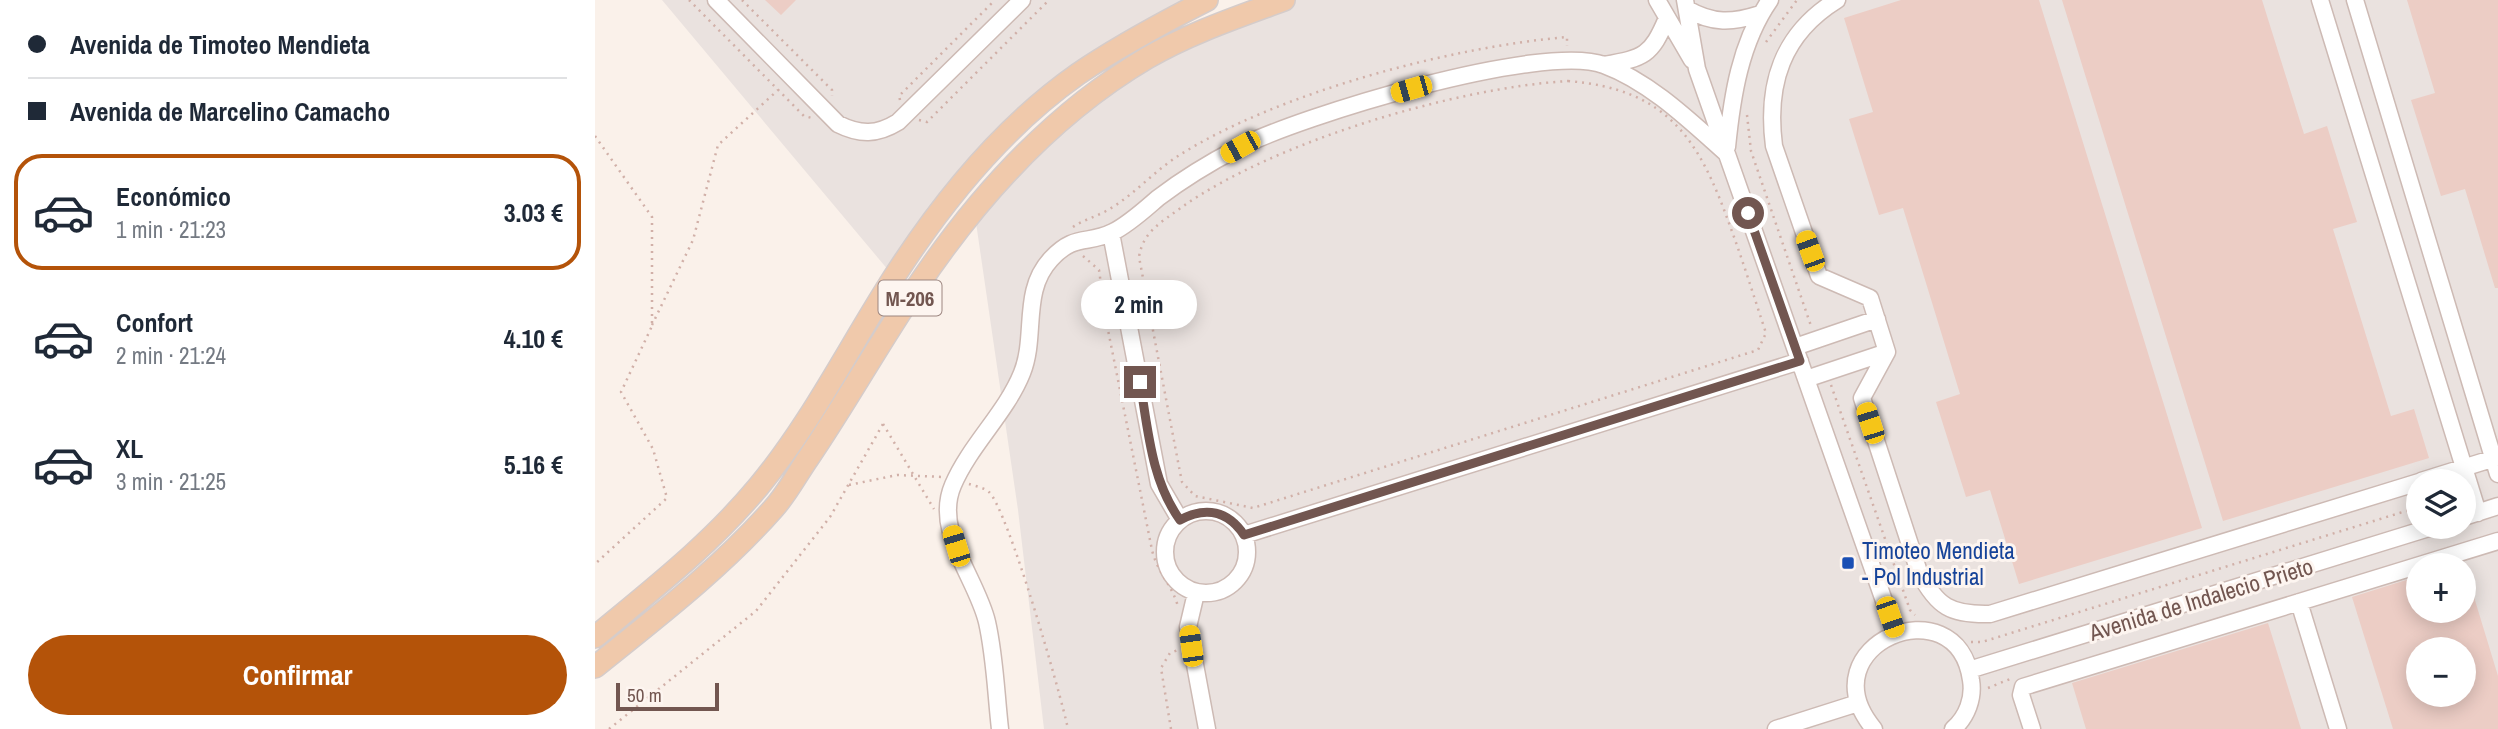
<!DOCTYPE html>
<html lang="es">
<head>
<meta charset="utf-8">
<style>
  body { margin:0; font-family:"Archivo Narrow",sans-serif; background:#f6f6f7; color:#1f2937; height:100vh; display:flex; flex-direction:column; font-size:26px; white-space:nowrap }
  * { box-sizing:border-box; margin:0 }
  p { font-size:23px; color:#747a83 }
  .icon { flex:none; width:38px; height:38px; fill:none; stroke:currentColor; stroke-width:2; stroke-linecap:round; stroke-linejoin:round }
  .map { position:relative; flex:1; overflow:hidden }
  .panel { display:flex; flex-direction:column; background:#fff; width:595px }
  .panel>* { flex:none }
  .top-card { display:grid; align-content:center; height:154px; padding:0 28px; background:#fff }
  .tools { position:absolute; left:1811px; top:469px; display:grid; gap:14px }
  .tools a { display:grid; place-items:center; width:70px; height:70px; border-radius:50%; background:#fff; box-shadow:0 4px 18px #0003; font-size:35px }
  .scale { position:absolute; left:21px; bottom:18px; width:103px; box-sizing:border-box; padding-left:7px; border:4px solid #725650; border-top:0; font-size:19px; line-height:24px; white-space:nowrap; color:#725650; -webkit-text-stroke:5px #fdf5f0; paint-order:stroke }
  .end { position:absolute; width:32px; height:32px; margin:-16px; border:9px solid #725650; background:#fff; box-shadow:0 0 0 4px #fff }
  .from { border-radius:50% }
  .bubble { position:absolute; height:49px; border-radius:24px; background:#fff; box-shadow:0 4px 18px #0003; font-size:23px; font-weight:700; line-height:49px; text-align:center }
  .car { position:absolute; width:21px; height:42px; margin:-21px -10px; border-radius:9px; box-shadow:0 0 5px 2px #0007; background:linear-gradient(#f5c518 24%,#345 0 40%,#f5c518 0 76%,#345 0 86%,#f5c518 0) }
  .top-card b { display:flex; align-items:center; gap:24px; height:66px; font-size:26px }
  .top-card b+b { border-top:2px solid #e0e1e3 }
  .top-card i { width:18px; height:18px; background:#1f2937 }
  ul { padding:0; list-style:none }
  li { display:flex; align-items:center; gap:21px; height:116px; margin:0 14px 10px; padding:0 14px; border:4px solid transparent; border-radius:28px }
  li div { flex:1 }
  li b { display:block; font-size:26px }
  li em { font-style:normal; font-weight:700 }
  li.selected { border-color:#b45309 }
  li>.icon { width:63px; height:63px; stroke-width:1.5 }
  .action { display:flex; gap:14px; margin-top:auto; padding:14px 28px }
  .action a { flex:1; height:80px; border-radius:42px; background:#b45309; color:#fff; font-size:28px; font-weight:700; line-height:80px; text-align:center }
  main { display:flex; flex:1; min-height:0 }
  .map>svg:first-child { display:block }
  .industrial { fill:#eae2df; fill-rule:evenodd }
  .building { fill:#eccdc5; fill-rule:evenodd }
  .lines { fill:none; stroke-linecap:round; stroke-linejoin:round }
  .minor-casing { stroke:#cdbab4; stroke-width:19 }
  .major-casing { stroke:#d5ccca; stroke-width:24 }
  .path { stroke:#d1b0a8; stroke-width:2.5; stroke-dasharray:2 5; stroke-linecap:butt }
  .minor { stroke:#fff; stroke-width:16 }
  .major { stroke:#f0c9ab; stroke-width:21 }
  .route { stroke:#725650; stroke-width:9 }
  .transit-dot { fill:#1a4fb4; stroke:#fdf5f0; stroke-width:2.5 }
  .labels { text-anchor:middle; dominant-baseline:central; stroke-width:6; stroke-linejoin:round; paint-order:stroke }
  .shield { fill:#fdf5f0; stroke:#9c8680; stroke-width:2 }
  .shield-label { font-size:21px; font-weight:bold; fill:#725650 }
  .transit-label { font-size:23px; fill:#164399; stroke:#fdf5f0; text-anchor:start }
  .street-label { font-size:23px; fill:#725650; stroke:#fdf5f0 }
</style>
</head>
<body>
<main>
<section class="panel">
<div class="top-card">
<b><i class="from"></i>Avenida de Timoteo Mendieta</b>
<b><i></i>Avenida de Marcelino Camacho</b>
</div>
<ul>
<li class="selected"><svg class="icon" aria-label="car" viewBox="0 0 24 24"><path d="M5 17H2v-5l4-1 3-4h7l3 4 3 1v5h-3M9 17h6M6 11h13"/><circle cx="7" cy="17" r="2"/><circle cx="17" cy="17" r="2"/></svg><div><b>Económico</b><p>1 min · 21:23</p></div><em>3.03 €</em></li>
<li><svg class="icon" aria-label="car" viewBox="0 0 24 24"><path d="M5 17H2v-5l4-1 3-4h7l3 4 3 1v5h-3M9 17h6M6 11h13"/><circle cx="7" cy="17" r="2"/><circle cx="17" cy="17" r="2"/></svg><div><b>Confort</b><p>2 min · 21:24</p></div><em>4.10 €</em></li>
<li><svg class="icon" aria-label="car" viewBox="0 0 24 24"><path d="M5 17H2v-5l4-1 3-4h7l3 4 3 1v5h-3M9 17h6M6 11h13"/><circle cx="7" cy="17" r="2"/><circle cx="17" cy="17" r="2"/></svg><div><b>XL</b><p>3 min · 21:25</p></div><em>5.16 €</em></li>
</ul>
<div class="action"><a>Confirmar</a></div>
</section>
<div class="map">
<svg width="1903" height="729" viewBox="0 0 1903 729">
  <rect width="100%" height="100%" fill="#faf1ea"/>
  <path class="industrial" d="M67,0h545l-66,34 -134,101 -113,142z
    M689,0h1214v729h-1454l-26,-219 -44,-301 116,-112zM1824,481h45v46h-45zM1824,565h45v46h-45zM1824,649h45v46h-45z"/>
  <path class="building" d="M170,0h31l-15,15z
    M1306,0h138l163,528 -183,56 -29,-94 -24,7 -30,-95 24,-8 -57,-186 -24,7 -30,-96 24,-7 -29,-94z
    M1467,0h200l42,134 23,-8 30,96 -24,7 58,187 23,-7 15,49 -206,63z
    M1812,0h91v288h-3l-30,-99 -24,7 -30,-96 24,-7z
    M1869,574h3l31,102v53h-105l-41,-132 67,-21v35h45zM1824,649h45v46h-45z
    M1673,623l33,106h-215l-14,-46z"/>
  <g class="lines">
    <g class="minor-casing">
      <path id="minor" d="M121,0l122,124c22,11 39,11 60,-2l124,-122
        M1062,0l35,60
        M1090,0l12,69 198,563
        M1242,0c-55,34 -71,84 -63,146l45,130 51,22 17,54 -25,46 57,174c18,35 32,43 71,42l429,-132
        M1725,0l158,513
        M1760,0l143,474
        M1092,9c26,15 45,14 73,5
        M1009,65c40,-7 47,-9 63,-47
        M1132,147c5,-50 13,-104 43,-147
        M516,233l48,251 21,36
        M1200,347l82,-28
        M1211,379l81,-27
        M1826,481l77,-24
        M570 552a41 41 0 1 1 82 0a41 41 0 1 1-82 0Z
        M1869,517l34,-11
        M649,535l556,-174
        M601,593l-8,34 19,102
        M1704,602l39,127
        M1374,670l463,-143
        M405,729c-4,-35 -5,-72 -13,-107 -10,-43 -54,-91 -34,-137 17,-40 53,-72 69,-112 15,-37 -1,-82 29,-114 24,-26 36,-14 62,-27 16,-8 31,-22 45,-34 25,-19 53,-36 80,-50 62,-32 304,-106 366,-83 46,17 86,56 122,88
        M1181,729l82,-26
        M1279,729c-70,-84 83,-147 97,-49 3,18 -4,37 -18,49
        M1437,729l-11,-34 2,-8 475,-146"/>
    </g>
    <g class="major-casing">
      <path id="major" d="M0,637c58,-48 116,-93 164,-151 53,-64 90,-139 135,-209 48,-75 110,-151 184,-203 41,-28 84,-51 129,-74
        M0,667c62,-50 125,-98 178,-158 14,-15 24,-35 36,-52 38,-56 70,-114 108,-170 61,-91 135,-173 230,-229 43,-25 91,-41 137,-58"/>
    </g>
    <path class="path" d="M94,0l115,116 8,2
      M147,0l90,90v6
      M1171,42l31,-42
      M973,81c100,8 131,58 162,145 13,35 24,71 36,107l-8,17 -505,158 -58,-12 -13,-14 -3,-15 -40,-210c4,-26 23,-35 43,-50 92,-65 272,-119 386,-126z
      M305,100l-1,-4 96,-96
      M1152,115l4,36 60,175
      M324,120l8,2 122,-122
      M0,136l57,81v109l-31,66 32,57 14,49 -72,66
      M478,227c10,-7 22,-10 33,-16 26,-14 47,-39 72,-55 99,-63 272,-109 389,-119v9
      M488,256l16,14 7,50 46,230c5,22 21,36 26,57
      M57,325l41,-85 25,-95 60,-55
      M1236,385l79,225 5,5
      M288,424l51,85
      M374,484c6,2 16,4 20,8 19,18 72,203 79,237
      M254,485l48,-10 46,2
      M1376,642h11l437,-135
      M1393,688l22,-9
      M14,729l147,-118 74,-94 53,-93
      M576,729l-10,-61 9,-15 8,-3"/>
    <use href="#minor" class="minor"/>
    <use href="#major" class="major"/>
  </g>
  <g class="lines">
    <path class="route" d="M545,382c8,47 11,98 40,138 26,-14 48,-9 64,15l556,-174 -52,-148"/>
  </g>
  <rect class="transit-dot" x="1246" y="556" width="14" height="14" rx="3.5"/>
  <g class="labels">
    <rect class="shield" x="283.5" y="280.5" width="63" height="35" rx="5"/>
    <g class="shield-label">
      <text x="315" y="298">M-206</text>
    </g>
    <g class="transit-label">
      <text x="1267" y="550">Timoteo Mendieta<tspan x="1267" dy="26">- Pol Industrial</tspan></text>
    </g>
    <g class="street-label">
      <text transform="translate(1606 599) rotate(-17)">Avenida de Indalecio Prieto</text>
    </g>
  </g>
</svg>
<div class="tools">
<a><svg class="icon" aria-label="layers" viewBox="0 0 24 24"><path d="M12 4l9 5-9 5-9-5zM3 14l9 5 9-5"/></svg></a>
<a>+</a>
<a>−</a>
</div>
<div class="scale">50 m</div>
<i class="end from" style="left:1153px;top:213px"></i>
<i class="end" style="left:545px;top:382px"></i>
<div class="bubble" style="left:486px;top:280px;width:116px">2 min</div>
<i class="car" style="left:816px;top:89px;rotate:254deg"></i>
<i class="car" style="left:645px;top:147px;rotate:241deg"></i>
<i class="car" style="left:1215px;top:251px;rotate:340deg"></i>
<i class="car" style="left:1275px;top:423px;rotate:342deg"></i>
<i class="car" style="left:361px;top:546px;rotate:343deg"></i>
<i class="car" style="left:1295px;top:617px;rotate:161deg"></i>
<i class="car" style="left:596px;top:646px;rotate:352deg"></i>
</div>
</main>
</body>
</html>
